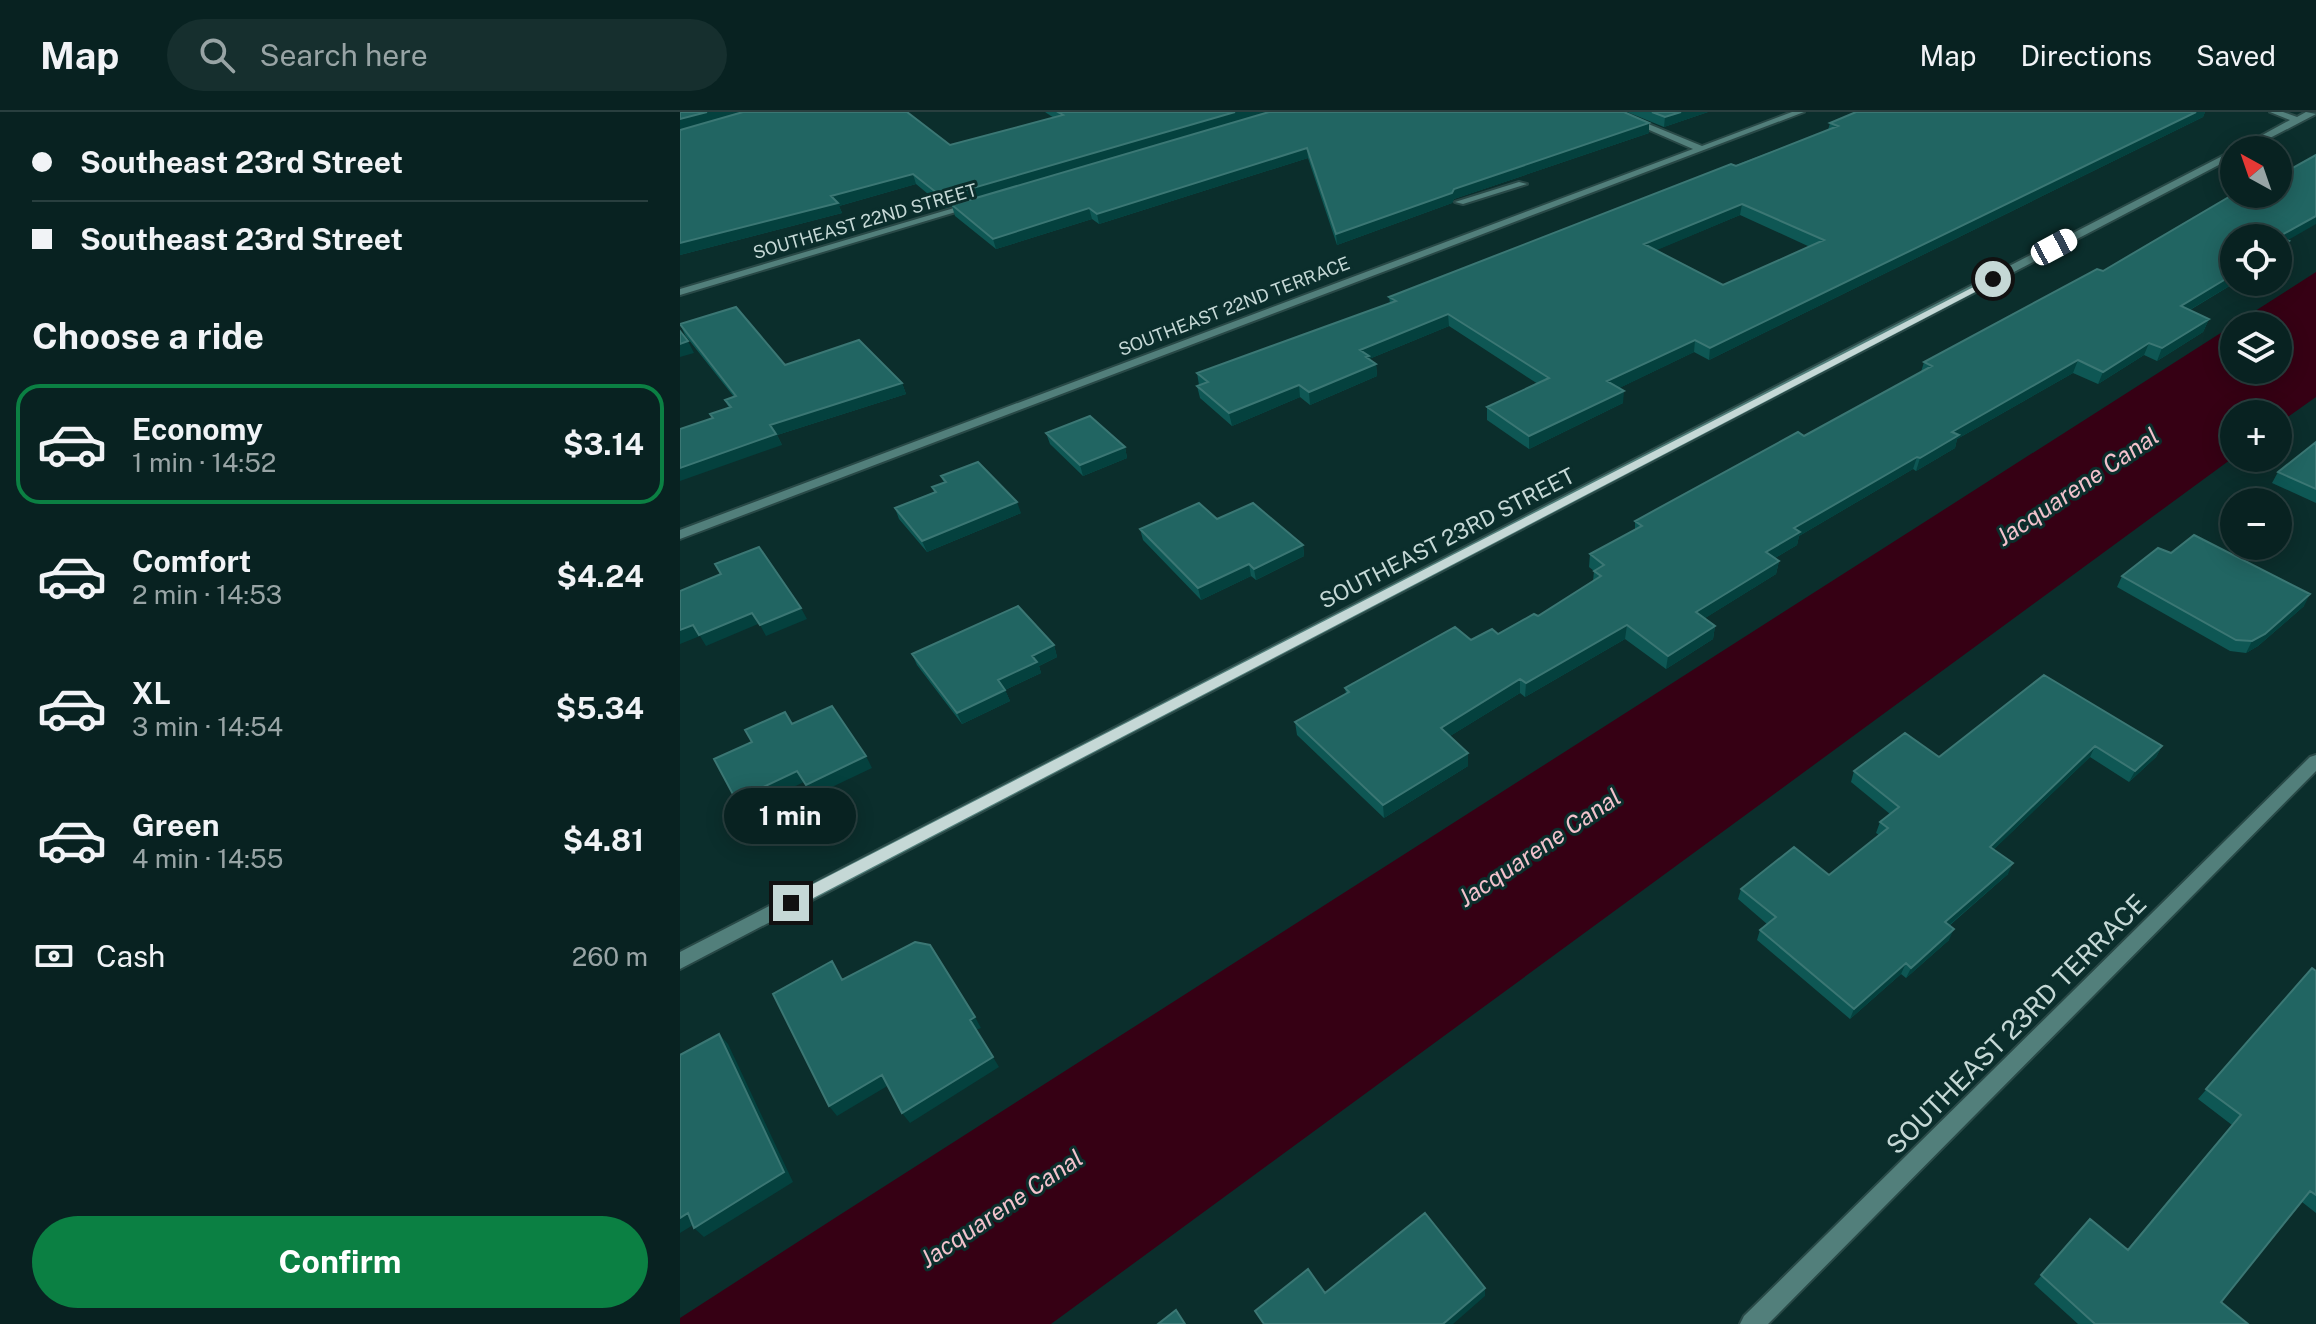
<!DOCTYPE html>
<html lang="en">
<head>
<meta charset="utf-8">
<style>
  body { margin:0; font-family:"Public Sans",sans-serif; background:#162f2e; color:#f1f3f6; height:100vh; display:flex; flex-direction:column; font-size:30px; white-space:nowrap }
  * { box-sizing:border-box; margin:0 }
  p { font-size:26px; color:#98a4a5 }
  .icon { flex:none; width:44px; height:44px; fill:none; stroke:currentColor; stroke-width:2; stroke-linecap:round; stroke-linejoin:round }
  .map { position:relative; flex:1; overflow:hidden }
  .details { display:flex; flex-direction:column; background:#082221; width:680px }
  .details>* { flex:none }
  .hud { display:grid; align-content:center; height:176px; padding:0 32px; background:#082221 }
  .needle { width:52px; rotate:320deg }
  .fabs { position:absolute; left:1540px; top:24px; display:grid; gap:16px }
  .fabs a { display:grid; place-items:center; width:72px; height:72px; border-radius:50%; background:#082221; box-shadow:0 4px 20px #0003,0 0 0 2px #293f3f; font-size:40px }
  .end { position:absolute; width:36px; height:36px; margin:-18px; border:10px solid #c5d8d6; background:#111; box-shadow:0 0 0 4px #111 }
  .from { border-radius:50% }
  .bubble { position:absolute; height:56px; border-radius:28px; background:#082221; box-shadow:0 4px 20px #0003,0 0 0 2px #293f3f; font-size:26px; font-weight:700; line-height:56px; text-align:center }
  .car { position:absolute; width:24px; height:48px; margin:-24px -12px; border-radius:10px; box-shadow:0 0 6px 2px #0007; background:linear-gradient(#fff 24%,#345 0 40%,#fff 0 76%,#345 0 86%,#fff 0) }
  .hud b { display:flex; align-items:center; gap:28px; height:76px; font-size:30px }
  .hud b+b { border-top:2px solid #293f3f }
  .hud i { width:20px; height:20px; background:#f1f3f6 }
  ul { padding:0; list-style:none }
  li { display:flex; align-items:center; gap:24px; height:120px; margin:0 16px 12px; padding:0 16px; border:4px solid transparent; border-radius:24px }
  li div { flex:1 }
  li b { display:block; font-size:30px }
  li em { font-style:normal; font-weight:700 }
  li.selected { border-color:#0b8043 }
  li>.icon { width:72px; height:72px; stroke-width:1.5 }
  h2 { padding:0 32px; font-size:36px; line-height:96px }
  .pay { display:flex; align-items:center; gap:20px; height:88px; padding:0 32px; font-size:30px }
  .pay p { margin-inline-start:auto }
  .primary-button { display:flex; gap:16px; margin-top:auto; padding:16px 32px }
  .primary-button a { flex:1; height:92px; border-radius:48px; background:#0b8043; color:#fff; font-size:32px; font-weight:700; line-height:92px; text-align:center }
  header { display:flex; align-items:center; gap:48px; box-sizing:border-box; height:112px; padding:0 40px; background:#082221; border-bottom:2px solid #293f3f }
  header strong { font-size:38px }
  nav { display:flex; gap:44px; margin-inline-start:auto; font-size:28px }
  .search { width:560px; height:72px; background:#162f2e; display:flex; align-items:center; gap:20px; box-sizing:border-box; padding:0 28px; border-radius:44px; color:#98a4a5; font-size:30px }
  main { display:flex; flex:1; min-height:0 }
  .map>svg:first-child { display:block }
  .water { fill:#360014; fill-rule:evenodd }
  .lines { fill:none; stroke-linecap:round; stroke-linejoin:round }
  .lane-casing { stroke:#294947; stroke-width:4 }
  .street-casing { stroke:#294947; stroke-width:4 }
  .lane { fill:#527f7b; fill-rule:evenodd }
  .street { fill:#527f7b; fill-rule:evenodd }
  .wall { fill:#0e5754; fill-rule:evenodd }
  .shaded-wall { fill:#04413e }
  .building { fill:#216562; stroke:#3b7774; stroke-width:2; fill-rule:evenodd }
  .route { fill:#c5d8d6 }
  .labels { text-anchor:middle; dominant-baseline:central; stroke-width:6; stroke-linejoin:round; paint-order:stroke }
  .far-street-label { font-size:18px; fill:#c5d8d6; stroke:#0b2e2c }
  .street-label { font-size:22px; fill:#c5d8d6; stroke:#0b2e2c }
  .water-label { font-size:24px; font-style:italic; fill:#f2c2cc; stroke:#0b2e2c }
  .near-street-label { font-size:26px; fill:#c5d8d6; stroke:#0b2e2c }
</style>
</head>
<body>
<header>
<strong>Map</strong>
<div class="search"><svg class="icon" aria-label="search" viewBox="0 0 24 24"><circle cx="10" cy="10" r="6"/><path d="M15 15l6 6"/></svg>Search here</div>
<nav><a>Map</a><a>Directions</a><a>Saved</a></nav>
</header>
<main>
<section class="details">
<div class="hud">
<b><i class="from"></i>Southeast 23rd Street</b>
<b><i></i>Southeast 23rd Street</b>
</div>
<h2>Choose a ride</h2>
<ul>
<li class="selected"><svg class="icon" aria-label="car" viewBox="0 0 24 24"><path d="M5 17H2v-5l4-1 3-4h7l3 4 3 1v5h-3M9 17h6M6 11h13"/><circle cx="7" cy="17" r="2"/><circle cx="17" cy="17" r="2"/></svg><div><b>Economy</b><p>1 min · 14:52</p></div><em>$3.14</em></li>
<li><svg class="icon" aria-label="car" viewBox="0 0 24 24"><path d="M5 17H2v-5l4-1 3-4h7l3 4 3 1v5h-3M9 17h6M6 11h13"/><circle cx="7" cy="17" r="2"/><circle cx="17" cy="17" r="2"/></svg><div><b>Comfort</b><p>2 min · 14:53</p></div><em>$4.24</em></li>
<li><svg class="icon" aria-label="car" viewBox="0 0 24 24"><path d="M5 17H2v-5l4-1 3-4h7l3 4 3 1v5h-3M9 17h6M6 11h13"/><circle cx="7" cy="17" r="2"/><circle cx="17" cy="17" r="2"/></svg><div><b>XL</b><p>3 min · 14:54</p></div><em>$5.34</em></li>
<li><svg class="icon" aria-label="car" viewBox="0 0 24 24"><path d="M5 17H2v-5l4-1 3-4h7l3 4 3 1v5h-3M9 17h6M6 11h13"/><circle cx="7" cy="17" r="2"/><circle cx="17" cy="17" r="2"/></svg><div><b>Green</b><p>4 min · 14:55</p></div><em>$4.81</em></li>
</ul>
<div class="pay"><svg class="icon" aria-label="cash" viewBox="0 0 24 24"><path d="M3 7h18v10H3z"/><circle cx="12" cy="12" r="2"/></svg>Cash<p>260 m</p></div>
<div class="primary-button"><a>Confirm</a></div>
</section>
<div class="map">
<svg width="1636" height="1212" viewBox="0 0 1636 1212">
  <rect width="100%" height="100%" fill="#0b2e2c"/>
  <path class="water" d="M1636,160v125l-38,27v-10h-44v43l-1183,867h-371v-6l158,-102zM1554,214h44v44h-44z"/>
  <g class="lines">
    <g class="lane-casing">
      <path id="lane" d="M839,70l8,2 -64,20 -8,-2z"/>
    </g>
    <g class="street-casing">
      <path id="street" d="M928,0h11l83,34 90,-34h12l-1124,427v-9l1013,-381z
        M1590,0h13l14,5 9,-5 10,2 -69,36h-12l55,-30z
        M1554,38v7l-1554,812v-17z
        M291,91l8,2 -299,90v-6z
        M1636,643v16l-548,553h-28l4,-8 566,-559z"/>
    </g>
    <use href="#lane" class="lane"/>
    <use href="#street" class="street"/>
  </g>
  <path class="wall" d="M365,0h579l25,21 -195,66 -2,4 -115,42 -29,-87 -209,66 -7,-5 -96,30 -41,-33 -3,-10 -7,2 -29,-24 -77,22 3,7 -162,42v-125l270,15 104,-27z
    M947,0h81l-44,15z
    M1176,0h349l-2,5 -494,243 -15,-8 -75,36 4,15 -94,46 -42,-29v-13l51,-23 -89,-58 -80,33 7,5 1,12 -67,29 -10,-8 -68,29 -32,-28 -3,-12 2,-1 -2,-12 193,-70 -1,-6 439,-167 2,-7zM1060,103l70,32 -87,38 -67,-35z
    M1608,128l-4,13 -94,57 19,9 -6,13 -46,29 -13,-6 -46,29 -25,-11 -116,66 -2,9 -39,23 -3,-2 -114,67 -2,9 -22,13 4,3 -3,13 -71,44 10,8 -2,13 -47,30 -41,-30 -100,58 -5,-4 -70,43 18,17v13l-84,52 -87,-83 -2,-13 51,-28 -1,-6 126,-48 27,-6 40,-18 55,-35 1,-10 -5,-4 1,-13 45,-25v-8l169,-85 117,-64 3,-10 179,-91z
    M0,212l105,41 117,18 4,11 -129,41 5,10 -70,-27 17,-10 -4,-8 9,-3 -49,-62z
    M366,321l79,14 2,11 -44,18 -33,-32z
    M1636,330v61l-44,-20 6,-11z
    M261,364l80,37 -94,39 -28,-33 -4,-11 39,-16 -2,-5 12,-4z
    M537,407l86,26 1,11 -48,24 -5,-4 -50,24 -58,-60 -3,-11z
    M1491,441l133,53 -46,40 -12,7 -16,-2 -113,-64 5,-11z
    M374,533l3,12 -18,9 2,7 -36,17 5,11 -48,23 -45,-59 -5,-11z
    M1364,563l118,71 -6,11 -27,25 -39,-25 -96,92 14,25 -59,52v14l-43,38 -5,-4 -51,45 -93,-79 3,-10 7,-6 -29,-25 3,-10 88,-14 50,-40 -3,-2 4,-11 10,-8 -39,-32 3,-11 85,-14z
    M1632,856l4,3v242l-14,-11 -81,100 27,22h-170l-44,-40 56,-65 37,31 105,-125 -34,-26z"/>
  <path class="shaded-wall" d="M27,0h44l-71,18v-11z
    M555,0h34l-324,96 -3,-11z
    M1001,0h27l-44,15 1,-10z
    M1516,0h9l-2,5 -494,243 1,-12z
    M969,11v10l-195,66 -2,4 -115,42 -1,-11 118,-45z
    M627,36l1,10 -209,66 -2,-10z
    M233,62l3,10 -77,22 3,7 -162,42v-12l151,-47z
    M1062,92l-2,11 -97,41 1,-12z
    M409,96l3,11 -96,30 -3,-10z
    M1636,104v8l-38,22v-9z
    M1609,129l-5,12 -6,3v-8z
    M1554,162v8h2l-60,36 5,-12z
    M768,202l1,12 -80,33 7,5 1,12 -67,29 -1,-13 51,-42z
    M1529,207l-6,13 -46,29 5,-13z
    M1015,228l-1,12 -87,42v-13z
    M8,229l6,12 -14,4v-13z
    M1469,231l-5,12 -46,29 5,-12z
    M1398,248l-5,13 -116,66 -2,9 -39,23 4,-13 32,-26z
    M222,271l4,11 -129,41 5,10 -102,36v-13l90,-43z
    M619,273l1,12 -68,29 -3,-13z
    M944,279l-1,12 -94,46v-13z
    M445,335l2,11 -44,18 -3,-11z
    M1237,345l-4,12 -114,67 -2,9 -34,20 3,-13 28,-24z
    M337,390l4,11 -94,39 -5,-11z
    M623,433l1,11 -48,24 -2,-11z
    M1099,449l-3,13 -82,51 2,-13z
    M569,452l2,12 -50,24 -3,-12z
    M1630,482l-6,12 -46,40 -12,7 6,-12z
    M121,496l6,11 -41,17 -6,-11z
    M72,501l6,11 -52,22 -6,-10 -20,8v-14l13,-5z
    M947,513l-2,14 -100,58 1,-14z
    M1035,514l-2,13 -47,30 2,-13z
    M374,533l3,12 -18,9 2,7 -36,17 5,11 -48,23 -5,-11 75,-57z
    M840,567v14l-78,48 -1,-13z
    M1415,634l-5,11 -105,101 5,-11z
    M1482,634l-6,11 -27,25 6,-11z
    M788,641v13l-84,52 -1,-13z
    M186,644l6,12 -59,28 -7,-11z
    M117,659l7,11 -61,29 -7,-11z
    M1333,751l-5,11 -68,59 5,-11z
    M1274,817l-5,11 -43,38 5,-10z
    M1226,851l-5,11 -51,45 4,-10z
    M295,905l6,11 -5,2 -6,-10z
    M39,922l9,10 65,138 -89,55 -10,-9z
    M313,945l6,10 -89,56 -8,-10z
    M202,963l7,10 -52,31 -8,-10z
    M8,1101l10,9 -18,11v-15z
    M805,1176v8l-32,28h-10z"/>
  <path class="building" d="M0,0h27l-27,7z
    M63,0h164l43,33 113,-30 -5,-3h177l-293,85 -29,-23 -82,22 7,7 -158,40v-113z
    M589,0h355l25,11 -195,66 -2,4 -116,41 -29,-86 -210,66 -8,-6 -96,31 -41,-34z
    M972,0h29l-16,5z
    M1176,0h340l-486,236 -15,-8 -88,41 17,10 -95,45 -42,-29 62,-29 -101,-64 -88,36 9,6 -3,1 10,7 -67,28 -10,-7 -70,28 -32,-27 11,-4 -11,-9 199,-72 -7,-4 342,-133 5,2 102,-40 -8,-3zM1062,92l82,36 -101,45 -79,-41z
    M1636,43v61l-38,21 11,4 -11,7v-10h-44v36l-53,32 28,13 -47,29 -13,-5 -46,29 -25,-12 -126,72 7,3 -39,23 -3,-1 -123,71 6,4 -34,20 13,9 -83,51 19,14 -47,30 -41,-31 -101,58 -6,-4 -79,49 27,25 -85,52 -88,-83 54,-30 -4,-4 110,-61 16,13 21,-11 6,5 36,-20 4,2 63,-40 -7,-5 10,-6 -14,-11 52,-28 -7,-5 163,-89 6,4 128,-70 -8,-4 173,-93 6,2 131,-77 8,1 2,-1h34v-18z
    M56,195l49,58 74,-25 43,43 -132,42 6,9 -96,34v-39l33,-11 -3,-4 21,-7 -6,-7 11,-4 -56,-72z
    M0,219l8,10 -8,3z
    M410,304l35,31 -45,18 -34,-32z
    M1636,330v47l-38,-17z
    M298,350l39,40 -95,39 -27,-33 41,-16 -4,-5 14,-5 -5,-6z
    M519,391l18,16 36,-16 50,42 -49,24 -5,-5 -51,24 -58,-59z
    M1514,423l116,59 -45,40 -13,7 -16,-1 -114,-64 36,-28 13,5z
    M79,435l42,61 -41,17 -8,-12 -53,22 -6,-10 -13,5v-39l41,-17 -6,-10z
    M338,494l36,39 -22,11 5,6 -39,18 7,10 -48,23 -45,-59z
    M1364,563l118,71 -27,25 -40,-25 -105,101 23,16 -68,59 9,7 -43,39 -5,-5 -52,46 -94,-79 16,-13 -35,-28 53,-42 35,28 59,-47 -8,-6 19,-15 -45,-36 51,-38 34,24z
    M152,594l34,50 -60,29 -9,-14 -61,29 -22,-41 38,-17 -7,-12 40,-18 7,12z
    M235,830l15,3 45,72 -5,3 23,37 -91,56 -20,-38 -53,31 -56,-112 59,-33 10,19z
    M1632,856l4,3v224l-6,-4 -89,111 27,22h-153l-54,-49 49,-56 38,31 113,-135 -35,-26z
    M39,922l65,138 -90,56 -6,-15 -8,5v-163z
    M745,1101l60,75 -42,36h-179l-9,-13 53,-42 17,24z
    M496,1198l9,14h-27z"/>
  <path class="route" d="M1313,165l3,4 -1200,626h-10v-9z"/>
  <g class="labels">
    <g class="far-street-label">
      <text transform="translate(185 109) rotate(-16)">SOUTHEAST 22ND STREET</text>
      <text transform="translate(554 194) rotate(-21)">SOUTHEAST 22ND TERRACE</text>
    </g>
    <g class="street-label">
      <text transform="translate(767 426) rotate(-27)">SOUTHEAST 23RD STREET</text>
    </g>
    <g class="water-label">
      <text transform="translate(1397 374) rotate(-34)">Jacquarene Canal</text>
      <text transform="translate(859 735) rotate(-34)">Jacquarene Canal</text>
      <text transform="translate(321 1096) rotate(-34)">Jacquarene Canal</text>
    </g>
    <g class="near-street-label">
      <text transform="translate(1336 912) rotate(-45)">SOUTHEAST 23RD TERRACE</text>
    </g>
  </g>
</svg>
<div class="fabs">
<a><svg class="needle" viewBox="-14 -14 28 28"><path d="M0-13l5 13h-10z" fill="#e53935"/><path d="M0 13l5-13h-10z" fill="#98a4a5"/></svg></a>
<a><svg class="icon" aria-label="locate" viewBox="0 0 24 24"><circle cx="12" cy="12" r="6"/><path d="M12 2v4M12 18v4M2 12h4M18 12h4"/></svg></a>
<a><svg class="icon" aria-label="layers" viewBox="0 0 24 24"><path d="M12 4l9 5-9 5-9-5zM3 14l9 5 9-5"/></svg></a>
<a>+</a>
<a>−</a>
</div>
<i class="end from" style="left:1313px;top:167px"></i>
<i class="end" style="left:111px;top:791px"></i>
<div class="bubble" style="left:44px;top:676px;width:132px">1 min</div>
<i class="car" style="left:1374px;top:135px;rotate:62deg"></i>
</div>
</main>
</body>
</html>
